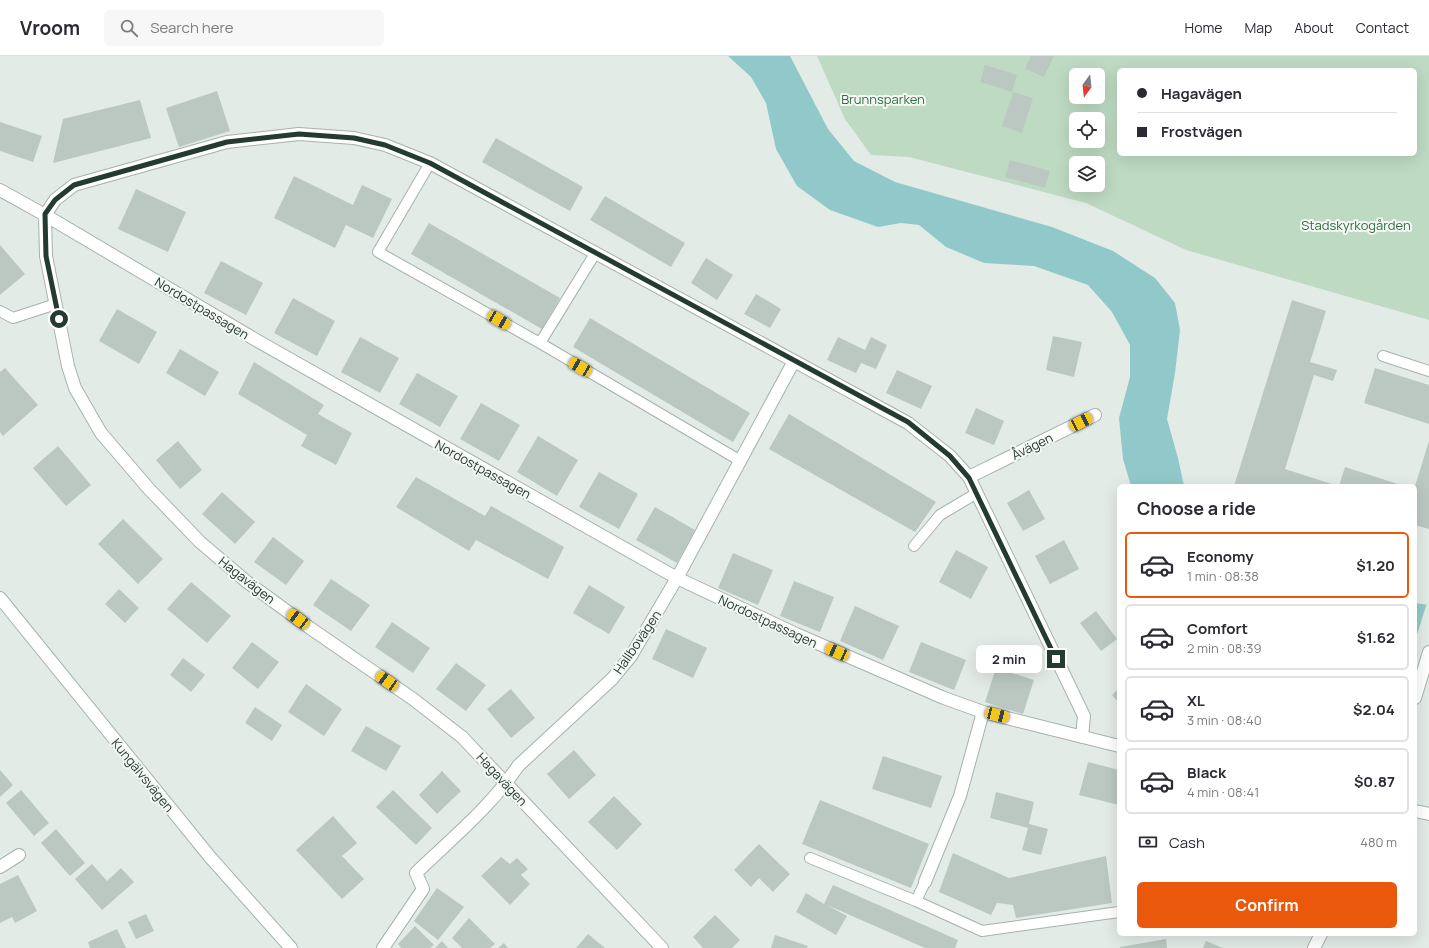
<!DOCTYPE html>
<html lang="en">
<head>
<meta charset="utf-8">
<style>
  body { margin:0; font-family:Manrope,sans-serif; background:#f7f7f7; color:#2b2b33; height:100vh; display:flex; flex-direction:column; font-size:15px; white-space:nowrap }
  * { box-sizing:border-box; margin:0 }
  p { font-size:13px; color:#7c7c81 }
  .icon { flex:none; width:22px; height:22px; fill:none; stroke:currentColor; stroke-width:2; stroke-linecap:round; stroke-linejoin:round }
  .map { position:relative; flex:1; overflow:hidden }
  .details { position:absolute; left:1117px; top:428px; width:300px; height:452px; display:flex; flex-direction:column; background:#fff; border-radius:6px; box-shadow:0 4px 16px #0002 }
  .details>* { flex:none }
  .guide { position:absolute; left:1117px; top:12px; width:300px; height:88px; border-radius:6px; box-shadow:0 4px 16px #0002; display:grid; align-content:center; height:88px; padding:0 20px; background:#fff }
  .needle { width:26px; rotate:195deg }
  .buttons { position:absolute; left:1069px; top:12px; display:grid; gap:8px }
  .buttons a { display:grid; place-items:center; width:36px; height:36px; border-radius:6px; background:#fff; box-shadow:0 4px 16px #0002; font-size:20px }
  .end { position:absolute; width:18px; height:18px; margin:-9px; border:5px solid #253a31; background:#fff; box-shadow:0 0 0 2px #fff }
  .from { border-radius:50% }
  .bubble { position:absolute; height:28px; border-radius:6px; background:#fff; box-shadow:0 4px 16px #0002; font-size:13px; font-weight:700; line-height:28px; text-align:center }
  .car { position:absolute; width:12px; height:24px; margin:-12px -6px; border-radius:5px; box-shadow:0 0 3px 1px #0007; background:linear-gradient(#f5c518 24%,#345 0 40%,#f5c518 0 76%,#345 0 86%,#f5c518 0) }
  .guide b { display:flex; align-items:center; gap:14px; height:38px; font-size:15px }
  .guide b+b { border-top:1px solid #e1e1e2 }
  .guide i { width:10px; height:10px; background:#2b2b33 }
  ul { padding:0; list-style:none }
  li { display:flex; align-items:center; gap:12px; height:66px; margin:0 8px 6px; padding:0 12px; border:2px solid #e1e1e2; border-radius:6px }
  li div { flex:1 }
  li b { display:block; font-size:15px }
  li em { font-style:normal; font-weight:700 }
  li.on { border-color:#ea580c }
  li>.icon { width:36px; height:36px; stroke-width:1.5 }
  h2 { padding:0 20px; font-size:18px; line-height:48px }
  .pay { display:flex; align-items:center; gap:10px; height:44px; padding:0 20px; font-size:15px }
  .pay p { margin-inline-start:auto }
  .primary-button { display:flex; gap:8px; margin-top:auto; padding:8px 20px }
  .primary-button a { flex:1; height:46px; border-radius:6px; background:#ea580c; color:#fff; font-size:16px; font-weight:700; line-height:46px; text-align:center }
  header { display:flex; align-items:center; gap:24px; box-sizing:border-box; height:56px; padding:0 20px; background:#fff; border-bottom:1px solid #e1e1e2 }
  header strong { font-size:19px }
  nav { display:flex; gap:22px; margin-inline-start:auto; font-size:14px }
  .search { width:280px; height:36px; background:#f7f7f7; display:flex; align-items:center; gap:10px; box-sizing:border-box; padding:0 14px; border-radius:6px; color:#7c7c81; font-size:15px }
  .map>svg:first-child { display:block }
  .green { fill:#bedac2; fill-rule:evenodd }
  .water { fill:#91c9ca }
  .pier { fill:#e3ebe6 }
  .building { fill:#bbc8c2 }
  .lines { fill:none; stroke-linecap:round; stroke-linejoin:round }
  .lane-casing { stroke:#a6b2ac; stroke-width:12 }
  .street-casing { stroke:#a6b2ac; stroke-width:14 }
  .secondary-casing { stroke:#a3b5ac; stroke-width:14 }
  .lane { stroke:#fff; stroke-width:10 }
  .street { stroke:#fff; stroke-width:12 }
  .secondary { stroke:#fff; stroke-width:12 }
  .route { stroke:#253a31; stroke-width:5 }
  .labels { text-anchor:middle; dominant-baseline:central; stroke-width:4; stroke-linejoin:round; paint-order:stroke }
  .park-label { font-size:13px; fill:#346c41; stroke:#f3f8f5 }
  .street-label { font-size:13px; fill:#253a31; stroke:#f3f8f5 }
</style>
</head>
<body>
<header>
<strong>Vroom</strong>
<div class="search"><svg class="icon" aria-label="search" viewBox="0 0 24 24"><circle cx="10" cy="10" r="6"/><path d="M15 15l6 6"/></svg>Search here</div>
<nav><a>Home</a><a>Map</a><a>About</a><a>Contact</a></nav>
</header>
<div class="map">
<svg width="1429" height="892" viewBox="0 0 1429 892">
  <rect width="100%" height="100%" fill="#e3ebe6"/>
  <path class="green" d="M817,0h612v264l-243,-70 -100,-47 -177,-46 -38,-2 -26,-36zM1119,14h296v84h-296zM1076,19h22v22h-22zM1076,63h22v22h-22zM1076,107h22v22h-22z"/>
  <path class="water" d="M728,0h62l38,73 26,32 41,21 157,45 61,24 42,27 20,25 5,27 -5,43 -8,46 11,39 6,28h-53l-8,-27 -4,-41 11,-41v-32l-18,-33 -24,-27 -54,-19 -50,-3 -38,-16 -27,-22 -18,-2 -23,4 -48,-17 -33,-24 -21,-37 -10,-46 -15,-26z
    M1415,547l14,2 -14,50z"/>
  <path class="pier" d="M1427,547h2v58l-14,-4v-16z"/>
  <path class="building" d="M1031,0h23l-10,21 -19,-8z
    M985,9l32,10 -5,17 -32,-10z
    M217,35l13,40 -51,16 -13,-39z
    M1013,36l20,6 -11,35 -20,-7z
    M140,44l11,38 -98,25 10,-44z
    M0,66l42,14 -9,26 -33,-11z
    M496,82l87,49 -13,24 -88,-49z
    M1010,104l40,11 -5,17 -40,-11z
    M294,120l59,29 9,-20 30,14 -19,39 -27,-13 -11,23 -61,-30z
    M136,133l50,23 -18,40 -50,-23z
    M605,140l80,47 -14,24 -81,-47z
    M429,167l131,75 -18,31 -131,-75z
    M0,189l25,29 -25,21z
    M706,202l27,17 -16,25 -26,-17z
    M221,205l42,22 -17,32 -42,-22z
    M756,238l25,15 -11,19 -26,-14z
    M293,242l42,23 -18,35 -43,-23z
    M1292,244l34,11 -16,51 27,8 -4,11 -19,-6 -29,94 53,17h-104z
    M117,253l40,23 -18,32 -40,-23z
    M590,262l160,95 -17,29 -160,-95z
    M1053,280l29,6 -8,35 -28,-7z
    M360,281l39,21 -19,35 -39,-21z
    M838,281l27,13 6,-13 16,8 -11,24 -15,-6 -5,10 -29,-13z
    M180,293l39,23 -14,24 -39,-23z
    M254,306l70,43 -6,9 34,19 -16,32 -35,-19 6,-11 -69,-41z
    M5,312l33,37 -35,31 -3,-4v-60z
    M1375,312l54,17v39l-65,-21z
    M897,314l35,16 -11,23 -35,-16z
    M417,317l41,23 -18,31 -41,-23z
    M481,347l39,22 -21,36 -39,-22z
    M976,352l28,13 -10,24 -29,-12z
    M789,358l147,88 -21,30 -146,-83z
    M538,380l40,24 -21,36 -40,-24z
    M178,385l24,29 -22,19 -24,-29z
    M1429,385v88l-14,-4v-39z
    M58,390l33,39 -25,21 -33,-38z
    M1345,411l59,19h-65z
    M599,416l39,22 -19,35 -40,-22z
    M416,421l69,39 6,-10 73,41 -16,32 -72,-39 -7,11 -73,-44z
    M1029,434l16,29 -22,12 -16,-28z
    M222,436l33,30 -20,22 -33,-30z
    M655,451l40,23 -18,33 -41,-23z
    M123,463l40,40 -25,25 -40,-40z
    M273,481l31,24 -18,24 -32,-23z
    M1064,484l15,29 -29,15 -15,-28z
    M956,494l32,17 -17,32 -32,-17z
    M733,497l40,17 -15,35 -40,-17z
    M331,523l39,26 -19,26 -38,-26z
    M794,525l40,16 -14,35 -40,-16z
    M191,526l40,34 -24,27 -40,-34z
    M589,529l36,22 -16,27 -36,-21z
    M119,533l20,19 -14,15 -20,-19z
    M855,550l44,20 -16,34 -43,-19z
    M1096,555l21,28 -16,12 -21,-28z
    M392,566l38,26 -17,25 -38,-26z
    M666,573l41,19 -14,30 -41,-19z
    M252,586l27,20 -21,27 -26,-21z
    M921,586l45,18 -12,30 -45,-18z
    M183,602l22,17 -14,17 -21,-17z
    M456,607l30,22 -20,26 -30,-22z
    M996,612l38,12 -11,34 -38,-12z
    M306,628l36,25 -18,27 -36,-24z
    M1119,632v15l-7,-8z
    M511,633l24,29 -24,20 -24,-29z
    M255,651l27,18 -10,16 -27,-18z
    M366,670l35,20 -15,25 -35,-20z
    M574,694l22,25 -27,24 -22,-25z
    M883,700l59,20 -11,32 -59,-19z
    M1088,706l31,8v35l-40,-10z
    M0,714l13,15 -13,12z
    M442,715l19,20 -24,23 -18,-19z
    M21,734l28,33 -15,13 -28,-33z
    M393,734l39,38 -16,17 -40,-38z
    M996,736l38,10 -5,22 19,5 -7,26 -19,-5 6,-22 -38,-10z
    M614,740l28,28 -25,26 -29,-28z
    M820,744l109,44 -18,44 -109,-44z
    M333,760l24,27 -15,13 22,23 -22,20 -46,-49z
    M56,773l29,34 -15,13 -29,-33z
    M759,788l31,30 -17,18 -14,-14 -8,9 -17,-17z
    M953,797l56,25 97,-22 6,47 -96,15 -3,-13 -16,-2 -6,12 -52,-23z
    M501,801l9,7 7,-6 11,11 -7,6 9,9 -20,21 -29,-29z
    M92,808l15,17 14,-13 13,14 -32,28 -27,-31z
    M18,819l19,36 -22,12 -3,-6 -12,6v-39z
    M833,829l125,55 -3,8h-30l-98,-43 20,11 -11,19 -40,-23 10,-19 18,11z
    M437,832l27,19 -26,33 -24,-19z
    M146,858l8,17 -18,8 -8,-17z
    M715,859l25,25 -8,8h-29l-10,-11z
    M469,862l26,26 -5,4h-28l-10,-10z
    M415,870l19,19 -4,3h-29l-3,-4z
    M117,873l9,19h-36l-2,-6z
    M588,878l17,14h-29z
    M775,879l33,11 -1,2h-36z
    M1166,883l1,9h-47v-1z
    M442,885l6,7h-13z
    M1206,885l17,7h-20z
    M504,887l4,5h-10z"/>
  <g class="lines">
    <g class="lane-casing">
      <path id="lane" d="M430,107l-52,89 162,91 199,117
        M0,255l13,7 43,-14
        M540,287l56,-91
        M1383,300l46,15
        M914,490l26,-31 37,-22
        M810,802l106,43 9,-19
        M916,845l66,30 137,-19"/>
    </g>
    <g class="street-casing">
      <path id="street" d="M0,134l45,25 211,125 421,238 119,56 148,64 39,14 136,34
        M45,159l10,-15 19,-15 153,-43 72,-8 55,4 31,7 45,18 478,260 42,33 19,21 115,239 -2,21
        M45,159l1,41 22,110 7,22 26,45 48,56 51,53 47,40 63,46 103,71 49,38 200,211
        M969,421l126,-62
        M1415,755l14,3
        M0,811l19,-12
        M925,826l35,-86 23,-84
        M383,892l40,-59 -7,-16c35,-34 75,-66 102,-107l94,-87 19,-23 46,-78 117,-217"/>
    </g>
    <g class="secondary-casing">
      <path id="secondary" d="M0,542l210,259 81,91
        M1415,642l14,-46
        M1314,892l7,-14"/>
    </g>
    <use href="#lane" class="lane"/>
    <use href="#street" class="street"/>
    <use href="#secondary" class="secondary"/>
  </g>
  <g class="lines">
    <path class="route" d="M59,263l-13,-63 -1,-42 10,-14 19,-15 153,-43 72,-8 55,4 31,7 45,18 478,259 42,34 19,22 87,181"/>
  </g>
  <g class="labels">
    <g class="park-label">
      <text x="883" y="43">Brunnsparken</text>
      <text x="1356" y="169">Stadskyrkogården</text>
    </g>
    <g class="street-label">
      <text transform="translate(202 252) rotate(31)">Nordostpassagen</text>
      <text transform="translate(1032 390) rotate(-26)">Åvägen</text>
      <text transform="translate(483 413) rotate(29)">Nordostpassagen</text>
      <text transform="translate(247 524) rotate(38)">Hagavägen</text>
      <text transform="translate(768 565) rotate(25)">Nordostpassagen</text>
      <text transform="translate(637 586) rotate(-56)">Hallbovägen</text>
      <text transform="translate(143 719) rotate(51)">Kungälvsvägen</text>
      <text transform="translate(502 723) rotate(47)">Hagavägen</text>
    </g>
  </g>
</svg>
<div class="buttons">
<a><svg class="needle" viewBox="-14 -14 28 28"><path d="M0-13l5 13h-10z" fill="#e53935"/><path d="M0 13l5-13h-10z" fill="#7c7c81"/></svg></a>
<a><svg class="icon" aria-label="locate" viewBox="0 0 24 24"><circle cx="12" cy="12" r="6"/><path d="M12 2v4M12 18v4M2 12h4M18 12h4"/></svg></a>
<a><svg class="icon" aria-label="layers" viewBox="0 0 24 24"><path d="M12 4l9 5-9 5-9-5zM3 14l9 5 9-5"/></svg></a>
</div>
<i class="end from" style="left:59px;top:263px"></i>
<i class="end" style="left:1056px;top:603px"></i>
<div class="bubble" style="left:976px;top:589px;width:66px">2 min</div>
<i class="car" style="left:499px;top:264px;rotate:120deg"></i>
<i class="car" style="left:580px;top:311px;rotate:300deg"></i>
<i class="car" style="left:1081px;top:366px;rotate:63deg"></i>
<i class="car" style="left:298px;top:563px;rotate:307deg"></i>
<i class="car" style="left:837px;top:596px;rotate:294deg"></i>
<i class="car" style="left:387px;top:625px;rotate:305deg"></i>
<i class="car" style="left:997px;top:659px;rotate:104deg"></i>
<div class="guide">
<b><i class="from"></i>Hagavägen</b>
<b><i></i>Frostvägen</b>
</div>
<section class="details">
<h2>Choose a ride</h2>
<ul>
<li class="on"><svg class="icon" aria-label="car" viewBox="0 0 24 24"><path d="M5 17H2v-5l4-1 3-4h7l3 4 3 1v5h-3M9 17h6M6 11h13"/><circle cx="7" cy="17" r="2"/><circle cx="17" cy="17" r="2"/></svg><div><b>Economy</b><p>1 min · 08:38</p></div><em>$1.20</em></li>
<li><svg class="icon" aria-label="car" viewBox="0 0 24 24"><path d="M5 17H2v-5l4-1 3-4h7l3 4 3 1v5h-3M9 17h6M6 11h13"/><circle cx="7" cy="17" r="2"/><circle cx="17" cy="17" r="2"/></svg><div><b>Comfort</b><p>2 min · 08:39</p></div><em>$1.62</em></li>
<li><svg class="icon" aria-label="car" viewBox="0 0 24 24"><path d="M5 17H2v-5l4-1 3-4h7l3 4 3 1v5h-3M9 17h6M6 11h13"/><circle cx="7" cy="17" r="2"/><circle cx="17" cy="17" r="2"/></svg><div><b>XL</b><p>3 min · 08:40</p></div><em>$2.04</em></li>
<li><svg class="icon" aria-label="car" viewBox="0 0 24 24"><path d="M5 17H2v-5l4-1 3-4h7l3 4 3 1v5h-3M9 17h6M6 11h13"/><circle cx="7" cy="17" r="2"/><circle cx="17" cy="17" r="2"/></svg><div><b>Black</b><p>4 min · 08:41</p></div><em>$0.87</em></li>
</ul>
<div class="pay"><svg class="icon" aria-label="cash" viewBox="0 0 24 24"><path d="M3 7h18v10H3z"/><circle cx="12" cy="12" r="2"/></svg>Cash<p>480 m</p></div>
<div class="primary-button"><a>Confirm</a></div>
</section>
</div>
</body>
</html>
